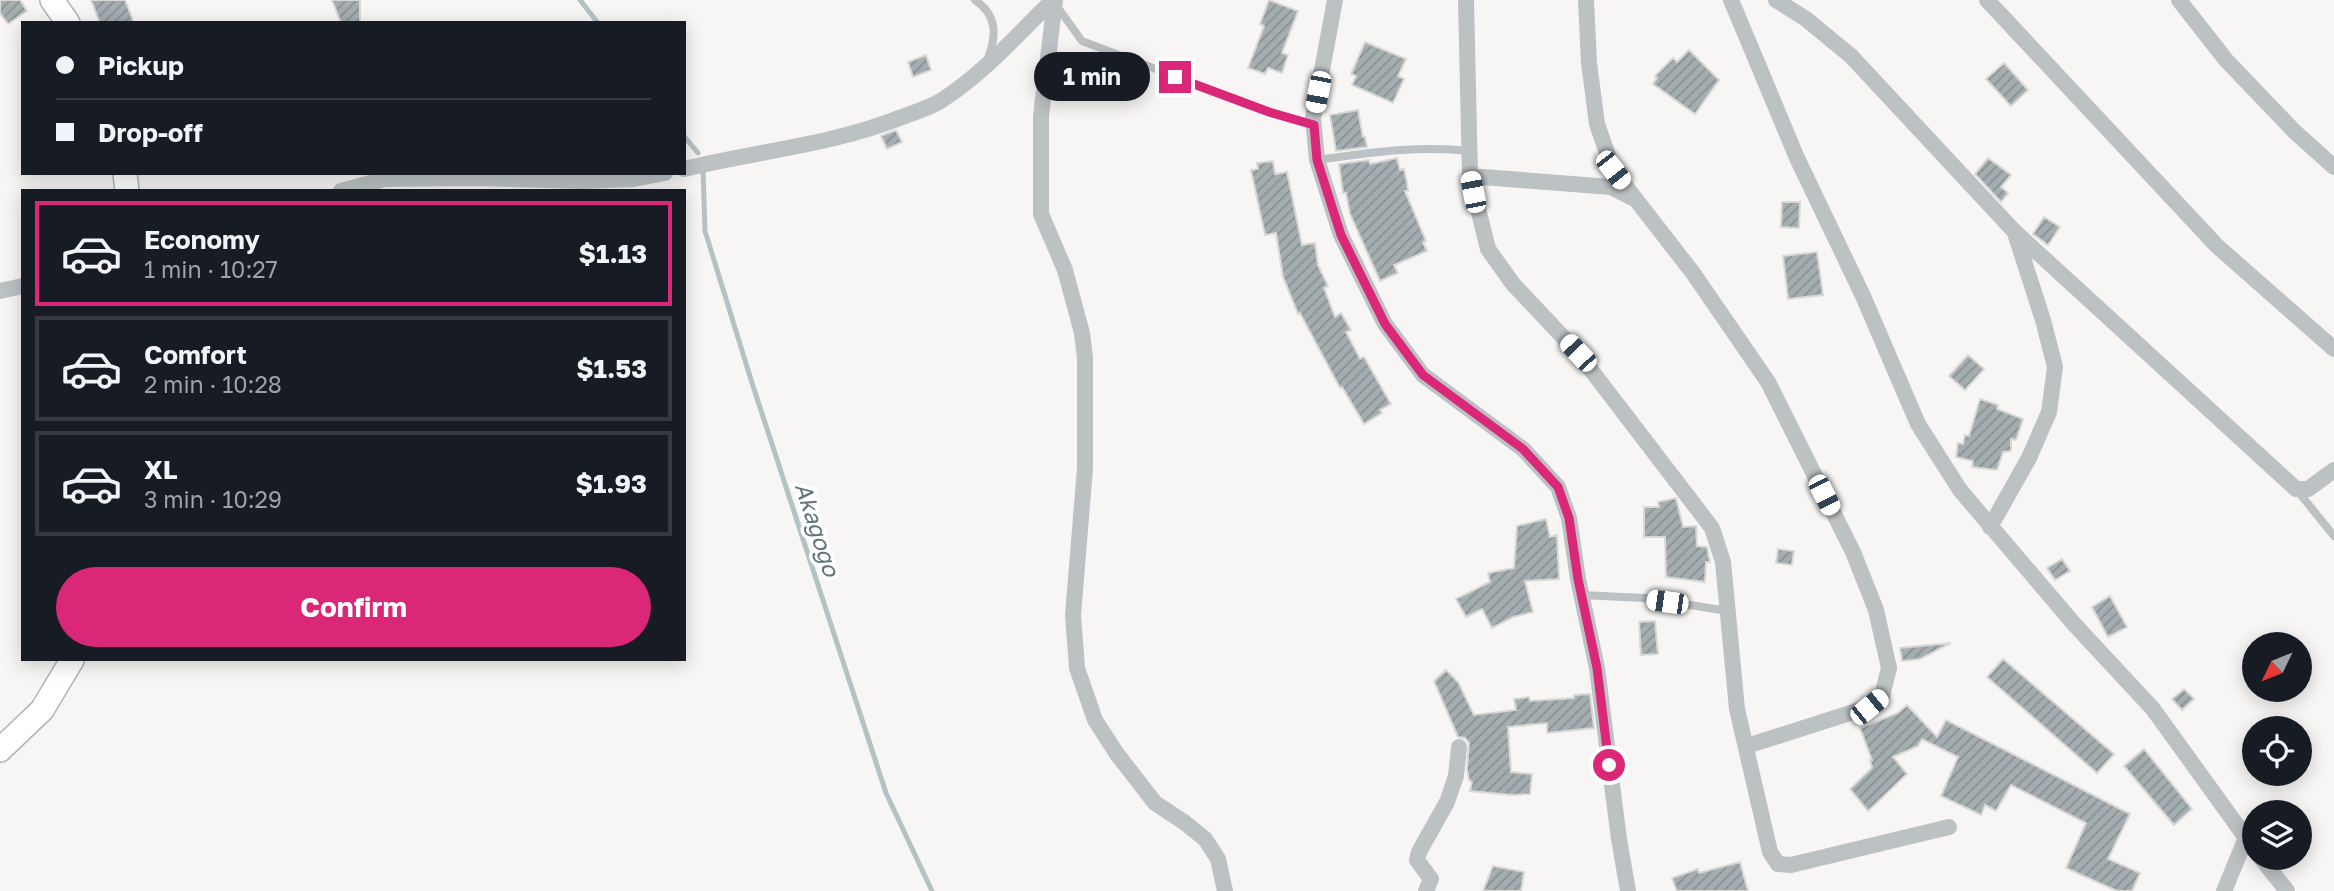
<!DOCTYPE html>
<html lang="en">
<head>
<meta charset="utf-8">
<style>
  body { margin:0; font-family:"Golos Text",sans-serif; background:#20242c; color:#f1f3f6; height:100vh; display:flex; flex-direction:column; font-size:26px; white-space:nowrap }
  * { box-sizing:border-box; margin:0 }
  p { font-size:23px; color:#9ea1a6 }
  .icon { flex:none; width:38px; height:38px; fill:none; stroke:currentColor; stroke-width:2; stroke-linecap:round; stroke-linejoin:round }
  .map { position:relative; flex:1; overflow:hidden }
  .side { position:absolute; left:21px; top:189px; width:665px; height:472px; display:flex; flex-direction:column; background:#171b24; border-radius:0px; box-shadow:0 4px 18px #0003 }
  .side>* { flex:none }
  .guide { position:absolute; left:21px; top:21px; width:665px; height:154px; border-radius:0px; box-shadow:0 4px 18px #0003; display:grid; align-content:center; height:154px; padding:0 35px; background:#171b24 }
  .needle { width:46px; rotate:227deg }
  .fabs { position:absolute; left:2242px; top:632px; display:grid; gap:14px }
  .fabs a { display:grid; place-items:center; width:70px; height:70px; border-radius:50%; background:#171b24; box-shadow:0 4px 18px #0003; font-size:35px }
  .end { position:absolute; width:32px; height:32px; margin:-16px; border:9px solid #db2777; background:#fff; box-shadow:0 0 0 4px #fff }
  .from { border-radius:50% }
  .bubble { position:absolute; height:49px; border-radius:24px; background:#171b24; box-shadow:0 4px 18px #0003; font-size:23px; font-weight:700; line-height:49px; text-align:center }
  .car { position:absolute; width:21px; height:42px; margin:-21px -10px; border-radius:9px; box-shadow:0 0 5px 2px #0007; background:linear-gradient(#fff 24%,#345 0 40%,#fff 0 76%,#345 0 86%,#fff 0) }
  .guide b { display:flex; align-items:center; gap:24px; height:66px; font-size:26px }
  .guide b+b { border-top:2px solid #363941 }
  .guide i { width:18px; height:18px; background:#f1f3f6 }
  ul { padding:12px 0 0; list-style:none }
  li { display:flex; align-items:center; gap:21px; height:105px; margin:0 14px 10px; padding:0 21px; border:4px solid #363941; border-radius:0px }
  li div { flex:1 }
  li b { display:block; font-size:26px }
  li em { font-style:normal; font-weight:700 }
  li.on { border-color:#db2777 }
  li>.icon { width:63px; height:63px; stroke-width:1.5 }
  .primary-button { display:flex; gap:14px; margin-top:auto; padding:14px 35px }
  .primary-button a { flex:1; height:80px; border-radius:42px; background:#db2777; color:#fff; font-size:28px; font-weight:700; line-height:80px; text-align:center }
  .map>svg:first-child { display:block }
  .lines { fill:none; stroke-linecap:round; stroke-linejoin:round }
  .stream { stroke:#b5c2c5; stroke-width:5 }
  .building { fill:url(#building-hatch); stroke:#d8d8d7; stroke-width:2 }
  .secondary-casing { stroke:#aeb5b8; stroke-width:26 }
  .service { stroke:#bcc1c3; stroke-width:8 }
  .minor { stroke:#bcc1c3; stroke-width:16 }
  .secondary { stroke:#fff; stroke-width:23 }
  .route { stroke:#db2777; stroke-width:9 }
  .labels { text-anchor:middle; dominant-baseline:central; stroke-width:7; stroke-linejoin:round; paint-order:stroke }
  .water-label { font-size:23px; font-style:italic; fill:#5f7578; stroke:#fff }
</style>
</head>
<body>
<div class="map">
<svg width="2334" height="891" viewBox="0 0 2334 891">
  <defs>
    <pattern id="building-hatch" width="6" height="6" patternUnits="userSpaceOnUse" patternTransform="scale(1.75)"><rect width="6" height="6" fill="#a4adb0"/><path d="M-1 1l2-2M0 6l6-6M5 7l2-2" fill="none" stroke="#899194"/></pattern>
  </defs>
  <rect width="100%" height="100%" fill="#f7f6f4"/>
  <g class="lines">
    <path class="stream" d="M580,0l18,23
      M684,136l14,17
      M703,169l2,62 48,155 133,407 46,98"/>
  </g>
  <path class="building" d="M0,0h20l7,11 -19,13 -8,-11z
    M91,0h34l9,23h-34z
    M332,0h28v23h-19z
    M1269,0l29,11 -16,42 6,2 -6,18 -14,-5 -3,6 -17,-6 16,-42 -4,-2z
    M1365,42l41,17 -8,17 6,3 -11,24 -41,-18 4,-9 -5,-2z
    M1689,50l30,30 -24,34 -42,-30 4,-6 -2,-2 18,-18 4,4z
    M926,55l5,15 -18,7 -5,-15z
    M2004,63l24,27 -17,16 -25,-27z
    M1358,110l5,27h2l2,10 -31,4 -6,-36z
    M896,130l6,12 -15,7 -6,-13z
    M1397,158l3,12 4,-1 3,14 1,8h-3l21,50 -3,1 4,9 -33,14 4,8 -18,8 -30,-67 -4,-21h-3l-4,-29 30,-4 1,4z
    M1988,158l23,17 -10,12 7,6 -7,9 -26,-28z
    M1273,161l2,13 12,-2 15,73 13,-2 3,22 10,21 -4,2 11,29 6,-4 10,17 -5,2 14,27 4,-2 27,47 -11,6 2,3 -18,11 -22,-37 -2,1 -40,-75 -2,1 -15,-37 -7,-44 -11,2 -14,-65 7,-1 -1,-6z
    M1782,202h18l-1,26 -18,-1z
    M2044,217l16,10 -12,18 -15,-11z
    M1817,252l6,43 -35,4 -5,-43z
    M1968,355l16,14 -19,21 -16,-14z
    M1980,399l18,6 -1,4 26,10 -7,21 -5,-1v12l-8,1 -6,18 -25,-3 1,-6 -17,-4 2,-14 5,1 2,-9 4,1z
    M1676,498l7,29 13,-1 1,20 10,1 3,15h-4l-1,20 -39,-5 -1,-40h-21v-30h15l-1,-5z
    M1546,519l4,18 7,-2 2,44 -34,2 8,31 -20,5 -21,11 -10,-19 -16,8 -10,-18 34,-17 -2,-9 26,-5 3,-42z
    M1778,549l16,2 -2,14 -16,-2z
    M2062,559l8,12 -15,9 -8,-12z
    M2110,596l17,31 -19,10 -16,-30z
    M1655,621l3,33 -17,1 -2,-33z
    M1951,643l-31,16 -18,2 -2,-13z
    M2003,659l111,95 -17,19 -110,-96z
    M1446,670l12,12 16,33 42,-5 -2,-11 15,-2 1,4 44,-3v-3l16,-1 4,34 -47,5v-10l-39,4 3,45 21,2 -2,20 -17,1 -43,-4 2,-9 -3,-2 -2,-10 2,-27 -4,-5 -7,-1 -24,-56z
    M2184,689l10,10 -12,11 -10,-11z
    M1907,705l30,32 9,-17 184,94 -22,45 32,14 -8,18h-15l-51,-23 20,-45 -75,-38 -15,26 -11,-6 -4,10 -40,-19 17,-39 -36,-18 -4,7 -25,11 14,17 -39,37 -18,-22 22,-21 -2,-8h2l-12,-32 38,-15z
    M2144,749l48,60 -18,16 -50,-59z
    M1740,862l8,29h-71l-5,-13 26,-9 1,4z
    M1493,866l31,6 -3,19h-38z"/>
  <g class="lines">
    <g class="secondary-casing">
      <path id="secondary" d="M52,0l16,23
        M125,173l2,18
        M0,750l42,-40 30,-50"/>
    </g>
    <path class="service" d="M975,0c22,15 22,35 13,58
      M1056,5l26,36 187,71 45,13
      M1317,160c50,-7 101,-15 152,-9
      M2296,489l38,47
      M1581,595l64,3 83,13"/>
    <path class="minor" d="M1055,0l-14,116v98l24,56 17,63 3,25v110l-12,147 4,53 18,52 22,34 38,49 29,19 21,17 13,20 7,32
      M1335,0l-22,118 4,42 24,75 44,89 38,51 100,74 35,38 11,31 9,61 19,89 22,171 9,52
      M1466,0l4,176 18,73 25,35 65,69 134,175 11,34 14,147 33,143 8,12 13,1 158,-38
      M1586,0l3,63 8,61 16,46 80,103 75,109 85,170 23,58 13,58 -7,28 -13,11 -122,39
      M1731,0l66,158 66,138 55,128 42,66 114,134 79,85 101,140
      M1776,0l30,19 45,37 163,175 282,258h12l26,-19
      M1987,0l230,246 117,103
      M2179,0l47,60 69,72 39,35
      M684,169c73,-18 148,-24 218,-52 13,-5 28,-9 40,-17 41,-26 76,-66 111,-100
      M1470,176l141,11 22,11
      M341,191l44,-12 90,-1 108,3 51,-2 31,-6
      M0,291l23,-5
      M1990,527l39,-69 20,-46 6,-45 -12,-47 -28,-87
      M2261,858l26,33
      M1426,891l5,-12 -14,-19 2,-8 28,-50 9,-26 3,-29
      M2224,891l22,-53"/>
    <use href="#secondary" class="secondary"/>
  </g>
  <g class="lines">
    <path class="route" d="M1175,77l94,35 45,13 3,35 24,75 44,89 38,51 100,74 35,38 11,31 9,61 19,89 12,97"/>
  </g>
  <g class="labels">
    <g class="water-label">
      <text transform="translate(818 529) rotate(72)">Akagogo</text>
    </g>
  </g>
</svg>
<div class="fabs">
<a><svg class="needle" viewBox="-14 -14 28 28"><path d="M0-13l5 13h-10z" fill="#e53935"/><path d="M0 13l5-13h-10z" fill="#9ea1a6"/></svg></a>
<a><svg class="icon" aria-label="locate" viewBox="0 0 24 24"><circle cx="12" cy="12" r="6"/><path d="M12 2v4M12 18v4M2 12h4M18 12h4"/></svg></a>
<a><svg class="icon" aria-label="layers" viewBox="0 0 24 24"><path d="M12 4l9 5-9 5-9-5zM3 14l9 5 9-5"/></svg></a>
</div>
<i class="end from" style="left:1609px;top:765px"></i>
<i class="end" style="left:1175px;top:77px"></i>
<div class="bubble" style="left:1034px;top:52px;width:116px">1 min</div>
<i class="car" style="left:1318px;top:92px;rotate:191deg"></i>
<i class="car" style="left:1613px;top:170px;rotate:142deg"></i>
<i class="car" style="left:1473px;top:192px;rotate:349deg"></i>
<i class="car" style="left:1578px;top:353px;rotate:317deg"></i>
<i class="car" style="left:1824px;top:495px;rotate:153deg"></i>
<i class="car" style="left:1667px;top:602px;rotate:278deg"></i>
<i class="car" style="left:1869px;top:707px;rotate:51deg"></i>
<div class="guide">
<b><i class="from"></i>Pickup</b>
<b><i></i>Drop-off</b>
</div>
<section class="side">
<ul>
<li class="on"><svg class="icon" aria-label="car" viewBox="0 0 24 24"><path d="M5 17H2v-5l4-1 3-4h7l3 4 3 1v5h-3M9 17h6M6 11h13"/><circle cx="7" cy="17" r="2"/><circle cx="17" cy="17" r="2"/></svg><div><b>Economy</b><p>1 min · 10:27</p></div><em>$1.13</em></li>
<li><svg class="icon" aria-label="car" viewBox="0 0 24 24"><path d="M5 17H2v-5l4-1 3-4h7l3 4 3 1v5h-3M9 17h6M6 11h13"/><circle cx="7" cy="17" r="2"/><circle cx="17" cy="17" r="2"/></svg><div><b>Comfort</b><p>2 min · 10:28</p></div><em>$1.53</em></li>
<li><svg class="icon" aria-label="car" viewBox="0 0 24 24"><path d="M5 17H2v-5l4-1 3-4h7l3 4 3 1v5h-3M9 17h6M6 11h13"/><circle cx="7" cy="17" r="2"/><circle cx="17" cy="17" r="2"/></svg><div><b>XL</b><p>3 min · 10:29</p></div><em>$1.93</em></li>
</ul>
<div class="primary-button"><a>Confirm</a></div>
</section>
</div>
</body>
</html>
